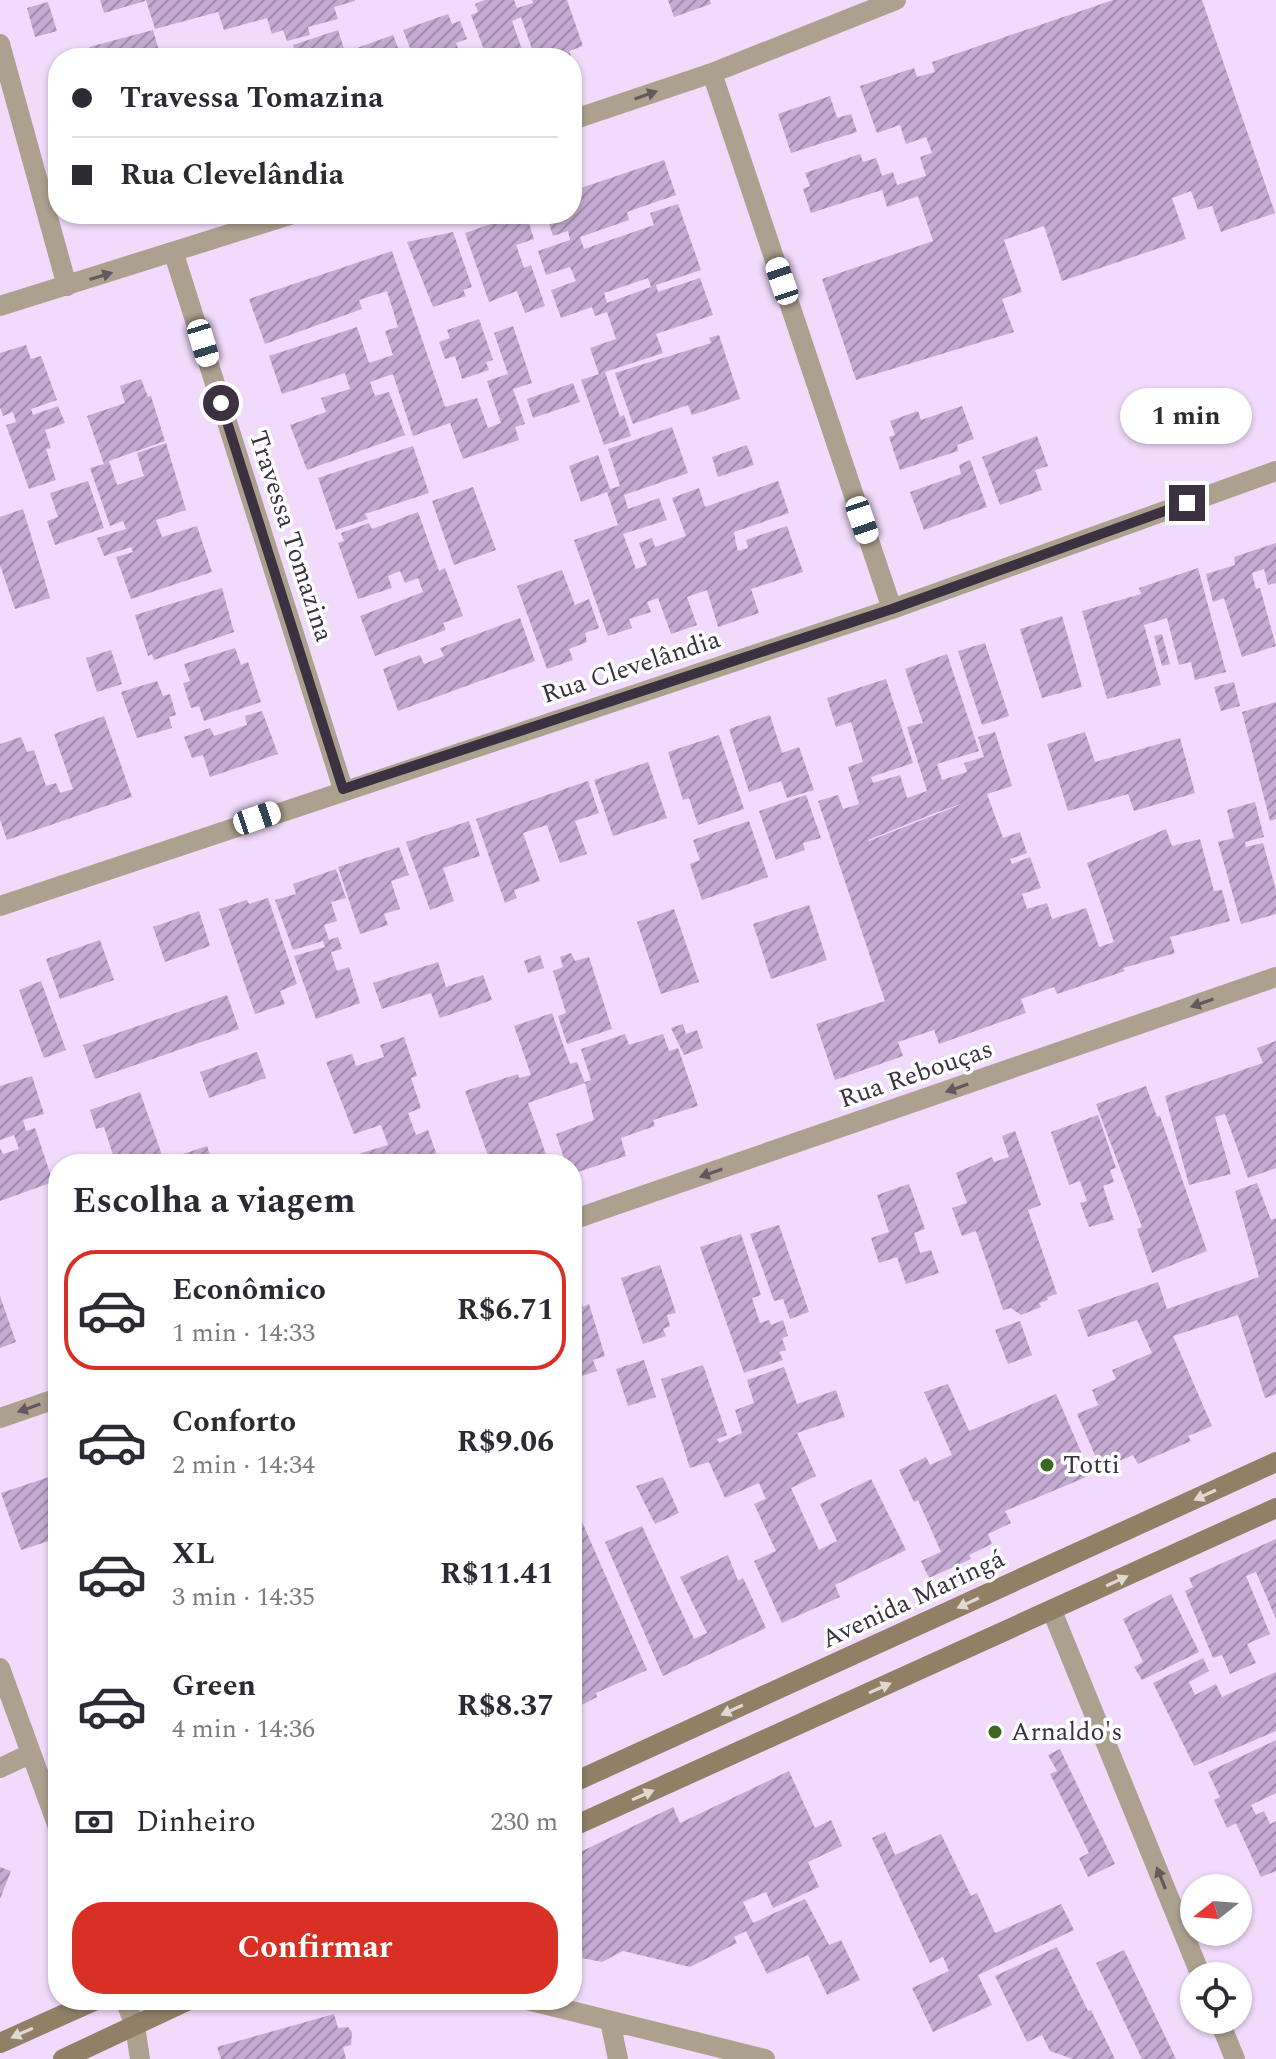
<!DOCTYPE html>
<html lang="pt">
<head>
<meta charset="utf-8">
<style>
  body { margin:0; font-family:Spectral,serif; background:#f2f2f3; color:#2b2b33; height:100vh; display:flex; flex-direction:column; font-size:30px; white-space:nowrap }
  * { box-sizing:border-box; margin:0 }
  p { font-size:26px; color:#7c7c81 }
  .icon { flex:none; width:44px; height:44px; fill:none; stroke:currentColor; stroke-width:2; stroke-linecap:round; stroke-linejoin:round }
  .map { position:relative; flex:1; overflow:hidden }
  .panel { position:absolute; left:48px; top:1154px; width:534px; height:856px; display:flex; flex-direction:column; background:#fff; border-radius:32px; box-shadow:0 2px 6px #0004 }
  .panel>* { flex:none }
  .banner { position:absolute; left:48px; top:48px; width:534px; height:176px; border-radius:32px; box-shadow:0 2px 6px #0004; display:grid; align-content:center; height:176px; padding:0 24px; background:#fff }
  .needle { width:52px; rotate:253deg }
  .tools { position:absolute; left:1180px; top:1874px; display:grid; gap:16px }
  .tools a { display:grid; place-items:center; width:72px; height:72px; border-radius:50%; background:#fff; box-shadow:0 2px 6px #0004; font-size:40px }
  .end { position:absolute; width:36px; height:36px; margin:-18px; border:10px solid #3c3141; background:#fff; box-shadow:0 0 0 4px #fff }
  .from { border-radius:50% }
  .bubble { position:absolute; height:56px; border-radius:28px; background:#fff; box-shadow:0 2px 6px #0004; font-size:26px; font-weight:700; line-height:56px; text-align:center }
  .car { position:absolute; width:24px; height:48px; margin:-24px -12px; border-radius:10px; box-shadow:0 0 6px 2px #0007; background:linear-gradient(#fff 24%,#345 0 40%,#fff 0 76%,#345 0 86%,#fff 0) }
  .banner b { display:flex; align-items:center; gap:28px; height:76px; font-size:30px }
  .banner b+b { border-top:2px solid #e1e1e2 }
  .banner i { width:20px; height:20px; background:#2b2b33 }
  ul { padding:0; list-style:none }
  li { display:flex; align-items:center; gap:24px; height:120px; margin:0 16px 12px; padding:0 8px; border:4px solid transparent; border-radius:32px }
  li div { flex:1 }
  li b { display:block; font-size:30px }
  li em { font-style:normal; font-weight:700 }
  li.active { border-color:#d93025 }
  li>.icon { width:72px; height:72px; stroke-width:1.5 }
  h2 { padding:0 24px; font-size:36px; line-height:96px }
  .pay { display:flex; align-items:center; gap:20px; height:88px; padding:0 24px; font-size:30px }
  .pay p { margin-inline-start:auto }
  .primary-button { display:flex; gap:16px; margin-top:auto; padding:16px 24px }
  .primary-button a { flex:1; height:92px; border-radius:32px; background:#d93025; color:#fff; font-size:32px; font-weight:700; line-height:92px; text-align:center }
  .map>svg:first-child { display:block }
  .building { fill:url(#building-hatch); fill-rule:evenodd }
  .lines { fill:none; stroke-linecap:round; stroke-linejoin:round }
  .minor { stroke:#aca08f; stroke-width:20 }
  .secondary { stroke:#917f66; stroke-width:20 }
  .oneway { fill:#63585c }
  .oneway2 { fill:#ded9d1 }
  .route { stroke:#3c3141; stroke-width:10 }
  .poi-dot { fill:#3d6623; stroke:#fff; stroke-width:3 }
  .labels { text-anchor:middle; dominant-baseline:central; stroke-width:7; stroke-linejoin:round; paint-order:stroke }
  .street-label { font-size:26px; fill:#3c3141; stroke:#fff }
  .poi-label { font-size:26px; fill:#3c3141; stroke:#fff; text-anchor:start }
</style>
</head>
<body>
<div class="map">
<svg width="1276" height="2059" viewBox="0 0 1276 2059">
  <defs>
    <pattern id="building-hatch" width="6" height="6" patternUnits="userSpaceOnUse" patternTransform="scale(2)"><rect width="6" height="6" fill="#c5aad1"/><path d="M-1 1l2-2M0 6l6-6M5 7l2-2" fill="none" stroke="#a18bab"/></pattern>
  </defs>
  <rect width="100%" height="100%" fill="#f1dafb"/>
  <path class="building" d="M100,0h45v1l-41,12z
    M146,0h209v1l-21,6 4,12 -30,8 2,8 -23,6 -4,-11 -11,4 -5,-16 -43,12 -6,-18 -63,17z
    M484,0h30l3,8 16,-5 -1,-3h35l16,46 -14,5 3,7h-37l-14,-41 -9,4 13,37h-38l-16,-43 7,-3 -3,-8z
    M668,0h42l1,4 -37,13z
    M1113,0h89l73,213 -54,19 -9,-26 -14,4 -7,-19 -19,7 14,41 -124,42 -18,-55 -40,14 18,52 -20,7 12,33 -158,48 -34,-101 111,-38 -15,-45 -31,11 -5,-17 -71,23 -8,-24 7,-3 -5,-13 55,-19 3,8 13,-4 6,18 11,-4 4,13 29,-9 -6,-19 12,-4 -6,-16 -20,7 -6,-19 -23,8 -17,-47 54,-18 3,9 18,-5 -3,-10z
    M48,2l9,29 -22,6 -8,-29z
    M448,14l4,10 8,-3 7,18 -11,4 6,15h-48l-11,-28z
    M153,30l8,28h-69l-3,-11z
    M338,30l9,28h-50l-4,-13z
    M393,35l9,23h-42l-3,-10z
    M267,50l2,8h-27v-1z
    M830,96l7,22 14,-4 6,18 -66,21 -13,-39z
    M664,160l12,35 -49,17 2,8 -49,17 4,12 70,-24 -4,-12 28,-9 23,66 -45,15 2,7 42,-14 13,37 -57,19 7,19 -58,19 15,45 4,-2 7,21 -27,9 -23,-65 18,-6 -9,-26 26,-9 -9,-27 -12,4 -3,-9 -31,11 -10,-28 25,-9 -6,-14 -24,8 -8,-24 32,-11 -2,-9 -15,5 -7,-22h26v-23zM648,278l3,9 -44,16 -3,-10z
    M519,214h7l8,25 -18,6 8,23 7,-3 14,41 -20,7 -8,-22 -28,11 -24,-69z
    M453,232l19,55 -9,3 3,6 -33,11 -26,-65z
    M392,251l53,156 32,-9 11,30 13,-5 -14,-42 21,-7 -14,-41 19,-7 19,57 -19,6 12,35 -10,3 4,13 -56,19 -13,-36 -37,13 -20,-62 -23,8 5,14 14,-4 16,43 -98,35 -17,-45 36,-13 -5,-14 29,-9 -5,-16 -63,21 -13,-38 88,-29 12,36 24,-8 -8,-24 13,-4 -11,-36 -28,9 3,9 -97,35 -16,-45z
    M479,319l14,41 -7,2 3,8 -27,9 -7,-23 -10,3 -6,-17 11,-4 -3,-8z
    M719,335l21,64 -48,16 -4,-10 -55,19 -18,-51 96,-30 -2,-5z
    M26,345l5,14 10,-3 16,44 -26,9 2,6 25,-9 7,17 -20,7 6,18 -5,1 10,31 -27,9 -23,-64 10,-3 -3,-10 -10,4 -3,-9v-54z
    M141,379l7,18 3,-1 14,45 -56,20 8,24 27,-9 -7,-23 29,-10 20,67 -30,10 6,17 35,-11 15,46 -81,27 -15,-42 17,-5 -2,-5 -27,9 -7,-18 29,-9 -3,-8 -13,5 -20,-58 14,-4 -17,-48 38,-13 -5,-17z
    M573,383l7,19 -47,16 -6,-19z
    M962,406l12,33 -17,6 1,6 -58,19 -11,-33 6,-2 -5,-14 28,-10 3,9z
    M672,427l16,46 -64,22 4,14 31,-11 8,22 -44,14 13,35 11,-4 -8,-22 13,-5 3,9 31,-11 -14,-38 27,-10 6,19 73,-26 11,32 -55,19 2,12 2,7 10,-3 -2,-8 41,-14 16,46 -52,17 8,24 -41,14 -11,-37 -20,7 10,28 -26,9 -13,-36 -11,4 4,10 -22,7 3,9 -24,8 -34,-96 44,-15 -11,-33 -26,10 -12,-36 29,-11 12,34 10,-3 -12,-37z
    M1037,436l11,30 -13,4 7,20 -42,15 -18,-48z
    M747,445l7,20 -36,12 -6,-20z
    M413,446l16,47 -64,21 3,5 -32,11 -18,-52z
    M970,460l17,47 -63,23 -14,-38 51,-18 -2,-9z
    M88,481l16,47 -49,17 -8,-24 11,-4 -8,-24z
    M473,487l23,63 -42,15 -22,-64z
    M23,509l27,89 -35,11 -15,-44v-48z
    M418,512l21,59 6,-3 18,48 -20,7 3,7 -71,26 -15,-40 63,-24 -5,-14 -13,5 -5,-12 -12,5 4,12 -34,11 -20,-56 6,-2 -3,-8 28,-10 3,6z
    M1276,543v40l-8,2 -4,-16 -12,4 4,16 4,-1 16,58 -34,11 -18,-59 -11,4 -7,-28 29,-9 -1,-8z
    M1198,568l28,104 -31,8 -4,-18 -12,3 -12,-47 -23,7 17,60 -54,14 -25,-88 59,-17 -2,-6z
    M562,570l13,35 14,-6 10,29 -14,5 2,9 -18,7 4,11 -26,9 -30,-83z
    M222,588l12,44 -80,28 -2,-6 -4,2 -13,-41z
    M1062,616l20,71 -40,11 -22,-69z
    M520,618l15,43 -137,50 -15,-42 37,-14 4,9 20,-8 -4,-8z
    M1162,634l8,30 -8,2 -8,-30z
    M985,643l24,73 -27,9 -24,-74z
    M235,648l6,17 7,-3 13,40 -57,19 -5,-15 -8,2 -8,-25 7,-2 -6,-17z
    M111,650l11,34 -25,8 -11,-34z
    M947,654l32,97 -42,13 5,16 25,-8 -3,-9 20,-6 -6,-20 17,-5 17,54 -25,8 16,44 17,-6 7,21 -17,6 2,5 18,-7 11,31 -19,6 5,15 20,-6 5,16 34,-11 13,39 15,-5 -27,-79 79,-34 6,17 28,-7 14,52 8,-1 8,31 -60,16 5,16 -52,15 2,3 -68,23 -3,-7 -33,12 5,14 -87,31 -5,-14 -36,12 5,14 -68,24 -19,-56 69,-23 -67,-200 20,-6 5,14 16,-5 -11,-37 15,-5 -12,-40 -15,5 -9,-29 59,-19 27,84 -42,14 2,6 27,-8 7,23 20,-7 -20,-64 16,-4 -18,-54zM967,802l-98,39 -1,-1 67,-27z
    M157,681l6,15 7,-2 6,21 -7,2 3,11 -35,10 -16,-46z
    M1234,682l6,24 -19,5 -7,-24z
    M1276,702v117l-6,2 -28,-109z
    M262,711l16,43 -68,23 -7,-22 -11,3 -8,-21 26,-9 4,8 33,-11 -2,-9z
    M770,715l12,38 17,-6 15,43 -27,8 -6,-17 -32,11 -20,-63z
    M104,716l28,81 -125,43 -7,-20v-76l21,-7 6,15 7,-2 12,36 10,-3 4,10 13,-4 -19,-55z
    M1085,732l10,30 85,-24 15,55 -61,18 -6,-17 -60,17 -21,-67z
    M719,735l25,74 -46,16 -9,-27 -6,2 -15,-48z
    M648,762l19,56 -54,18 -19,-56z
    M588,781l11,32 -24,8 12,33 -27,9 -13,-38 -24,8 17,48 -26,9 3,8 -12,5 -29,-84z
    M806,795l15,43 -18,5 2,7 -29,10 -17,-49z
    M1255,802l9,35 -19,5 1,5 17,-4 13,47v24l-35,10 -23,-82 16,-4 -7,-28z
    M469,821l11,35 -37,12 11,33 -24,9 -24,-68z
    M749,821l19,56 -66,23 -12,-36 10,-4 -7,-20z
    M399,847l10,28 -18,6 9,28 -16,5 4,11 -28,9 -22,-67z
    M336,869l10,29 -15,4 6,19 -13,4 5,15 9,-3 4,12 -11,3 6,19 12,-4 11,36 -44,16 -22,-63 31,-9 -2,-6 -30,9 -18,-50 21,-6 -3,-10z
    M268,898l29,86 -17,7 5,13 -30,10 -36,-105 28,-9 2,4z
    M809,905l18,55 -56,19 -18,-55z
    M674,909l25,73 -38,12 -24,-72z
    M199,911l11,35 -45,16 -12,-35z
    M100,940l14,40 -54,19 -14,-40z
    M571,953l4,8 14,-4 23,72 -45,15 -9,-28 8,-3 -13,-42 10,-4 -3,-10z
    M540,955l4,13 -16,5 -4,-12z
    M438,962l8,25 37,-12 9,25 -52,18 -9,-25 -49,16 -9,-26z
    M41,981l25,69 -22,8 -25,-68z
    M227,995l12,34 -144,50 -12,-34z
    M552,1013l18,51 7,-2 8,21 -57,20 20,57 -14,4h-43l-26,-73 53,-17 1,4 12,-3 -17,-49z
    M683,1024l3,10 11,-4 6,18 -19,7 -13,-27z
    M625,1034l4,11 34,-11 6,17 9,-3 20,58 -45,14 2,6 -34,12 5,18 -54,18v-10h-6l-10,-30 38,-14 -9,-38 6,-2 -10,-31z
    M404,1037l13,39 -6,2 10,30 -13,5 8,22 12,-5 12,34h-76l-3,-11 27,-8 -7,-20 -27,9 -28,-72 26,-8 4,12 28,-9 -4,-12z
    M1276,1041v127l-28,10 -23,-64 -10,3 16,57 -42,11 -24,-89 98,-33 -6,-15z
    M257,1052l9,26 -57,20 -9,-26z
    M32,1076l12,38 -21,6 3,11 9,-3 18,54 -53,19v-53l3,6 16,-5 -5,-14 -14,5v-54z
    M1146,1086l11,31 3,-1 47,135 -55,22 -15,-44 5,-2 -46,-123z
    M140,1092l25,72h-49l-12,-37 -8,2 -6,-19z
    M1098,1115l18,53 -6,2 4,12 -11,4 11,34 -25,7 -9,-24 7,-2 -7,-20 -11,4 -18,-53z
    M1015,1131l26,74 -13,5 29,84 -10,3 1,3 -9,3 2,4 -20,8 -10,-7 -8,2 -27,-79 -14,5 -10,-28 15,-5 -11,-30 36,-16 2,5 15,-5 -7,-21z
    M207,1146l5,14 8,-2 2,6h-49l-2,-6z
    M1257,1183l14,37 5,-2v176l-11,4 -27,-83 -65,21 39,90 -24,10 3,5 -53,23 -5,-9 -32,14 -24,-55 21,-9 -6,-15 24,-11 -4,-9 40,-17 -15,-33 -49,17 -10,-27 80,-28 9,27 92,-32 -24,-86z
    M909,1184l16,45 -11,4 6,20 11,-3 8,23 -33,11 -9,-27 -18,6 -8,-25 18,-6 -12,-37z
    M779,1225l30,87 -19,7 -7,-20 -9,2 -24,-67z
    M741,1234l20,61 -9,3 8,25 9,-3 2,5 12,-5 5,16 -6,2 4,12 -7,2 4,8 -39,13 -44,-126z
    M660,1265l16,48 -9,2 3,11 -7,3 3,7 -23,8 -22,-66z
    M577,1292l6,15 6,-3 16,52 -12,4 4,11 -24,8 -1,-86z
    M0,1296l16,46 -16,6z
    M1020,1321l12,34 -24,9 -13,-34z
    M644,1360l12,37 -28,9 -12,-37z
    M703,1365l24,70 -10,4 2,4 23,-10 -7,-23 19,-7 -7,-23 37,-13 13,37 39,-14 9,27 -48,16 19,43 -25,12 28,62 18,-9 -17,-37 51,-25 35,71 -71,35 5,12 -58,26 -28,-62 22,-10 -22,-47 12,-5 -7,-16 -34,15 -16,-36 -19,6 -29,-89z
    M948,1384l21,47 87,-37 35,81 -86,36 6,12 -23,11 4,10 -23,11 2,4 -42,19 -8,-17 20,-9 -23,-52 -4,2 -15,-32 27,-13 4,8 22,-10 -28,-63z
    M58,1474v64l-37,12 -20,-57z
    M663,1477l16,36 -24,11 -19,-38z
    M575,1506l72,164 -51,23 1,4 -25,13v-203z
    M642,1526l52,113 13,-6 -27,-56 48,-22 10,26 5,-3 23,50 -103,48 -58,-134z
    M1276,1539v80l-20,-47 -10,4 24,58 -23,10 9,19 -26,11 -8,-19 -9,3 -28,-67 8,-4 -4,-9z
    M1171,1594l28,58 -57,28 -8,-13 9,-5 -20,-43z
    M1203,1658l6,13 -20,11 6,13 21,-11 6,13 54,-25v59l-82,35 -41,-83z
    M1276,1740v53l-25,12 5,10 8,-4 6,13 6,-3v50l-15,6 -25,-54 -9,5 -13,-28 6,-3 -12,-25z
    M1060,1749l55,115 -27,13 -9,-19 10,-5 -39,-79 7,-3 -9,-16z
    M789,1771l26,57 16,-8 11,26 -34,16 11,25 -46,21 -7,-16 -23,10 10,21 52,-24 24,46 12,-5 19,40 -33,15 -19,-40 -41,19 -21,-43 -12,6 3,6 -47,24 -67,-16 -21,11 -30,-6v-100l101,-49 7,16z
    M885,1832l10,23 46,-21 30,62 6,-3 18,40 66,-29 13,26 -96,45 14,30 -59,27 -21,-44 37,-17 -6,-14 -13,6 -58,-125z
    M0,1867l11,4 -11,28z
    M1057,1947l31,64 3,-1 24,49h-42l-23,-8 -8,-16 -15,7 -32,-66z
    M1124,1950l52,109h-34l-46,-96z
    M334,2014l4,14 10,-1 4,5 -1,13 -8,2 3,12h-125l-4,-12z"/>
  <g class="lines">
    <path class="minor" d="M0,44l67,242
      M712,73l180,536
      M572,120l140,-47 184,-73
      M174,254l169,535
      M0,306l293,-92
      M0,906l892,-297 384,-138
      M572,1220l704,-243
      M0,1418l58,-20
      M1052,1611l149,365
      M0,1668l58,159
      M0,1768l30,-14
      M125,2000l10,26 5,33
      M527,2000l238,59
      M1219,2020l16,39
      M610,2021l8,38"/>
    <path class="secondary" d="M572,1783l704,-321
      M572,1827l704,-319
      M0,2043l96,-43
      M63,2059l126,-59"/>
  </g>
  <defs><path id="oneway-solid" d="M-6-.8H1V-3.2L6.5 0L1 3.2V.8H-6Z" transform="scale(2)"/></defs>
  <g class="oneway">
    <use href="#oneway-solid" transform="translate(646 95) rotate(-19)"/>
    <use href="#oneway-solid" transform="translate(101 276) rotate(-17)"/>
    <use href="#oneway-solid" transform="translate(1202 1003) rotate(161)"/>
    <use href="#oneway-solid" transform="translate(957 1088) rotate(161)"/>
    <use href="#oneway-solid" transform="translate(711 1173) rotate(161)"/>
    <use href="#oneway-solid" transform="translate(29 1408) rotate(161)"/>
    <use href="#oneway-solid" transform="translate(1161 1878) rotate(-112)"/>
  </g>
  <g class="oneway2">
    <use href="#oneway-solid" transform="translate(1205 1495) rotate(155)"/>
    <use href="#oneway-solid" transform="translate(1117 1581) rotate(-25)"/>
    <use href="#oneway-solid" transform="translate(968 1603) rotate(155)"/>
    <use href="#oneway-solid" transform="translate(880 1688) rotate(-24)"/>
    <use href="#oneway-solid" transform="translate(732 1710) rotate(155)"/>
    <use href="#oneway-solid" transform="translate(643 1795) rotate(-24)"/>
    <use href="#oneway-solid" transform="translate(22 2033) rotate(156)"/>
  </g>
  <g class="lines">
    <path class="route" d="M221,403l122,386 549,-180 295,-106"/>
  </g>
  <g class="poi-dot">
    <circle cx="1047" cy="1465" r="8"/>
    <circle cx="995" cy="1732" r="8"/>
  </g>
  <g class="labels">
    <g class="street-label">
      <text transform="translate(291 536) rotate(72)">Travessa Tomazina</text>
      <text transform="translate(631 667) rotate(-18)">Rua Clevelândia</text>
      <text transform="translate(916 1074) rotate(-19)">Rua Rebouças</text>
      <text transform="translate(913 1599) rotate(-25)">Avenida Maringá</text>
    </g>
    <g class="poi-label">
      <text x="1063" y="1465">Totti</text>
      <text x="1011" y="1732">Arnaldo's</text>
    </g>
  </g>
</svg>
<div class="tools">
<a><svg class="needle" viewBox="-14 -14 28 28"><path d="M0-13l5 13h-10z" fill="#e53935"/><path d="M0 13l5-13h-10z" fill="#7c7c81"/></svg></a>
<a><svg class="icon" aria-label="locate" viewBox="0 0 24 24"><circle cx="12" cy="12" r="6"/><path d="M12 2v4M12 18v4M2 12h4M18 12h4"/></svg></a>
</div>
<i class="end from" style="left:221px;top:403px"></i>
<i class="end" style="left:1187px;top:503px"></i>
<div class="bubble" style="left:1120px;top:388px;width:132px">1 min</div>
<i class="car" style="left:782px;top:281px;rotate:341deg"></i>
<i class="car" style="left:203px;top:343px;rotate:163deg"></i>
<i class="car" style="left:862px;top:520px;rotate:161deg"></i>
<i class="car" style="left:257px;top:818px;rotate:71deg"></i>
<div class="banner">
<b><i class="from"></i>Travessa Tomazina</b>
<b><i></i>Rua Clevelândia</b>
</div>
<section class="panel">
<h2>Escolha a viagem</h2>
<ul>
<li class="active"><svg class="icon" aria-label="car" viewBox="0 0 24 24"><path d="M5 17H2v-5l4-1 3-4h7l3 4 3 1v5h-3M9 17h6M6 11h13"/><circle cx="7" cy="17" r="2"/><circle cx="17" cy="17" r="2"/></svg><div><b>Econômico</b><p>1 min · 14:33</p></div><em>R$6.71</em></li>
<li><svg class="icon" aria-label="car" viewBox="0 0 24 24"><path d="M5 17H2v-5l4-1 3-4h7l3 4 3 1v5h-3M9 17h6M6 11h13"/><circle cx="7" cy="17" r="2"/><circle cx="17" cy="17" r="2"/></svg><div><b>Conforto</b><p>2 min · 14:34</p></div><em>R$9.06</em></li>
<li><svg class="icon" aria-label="car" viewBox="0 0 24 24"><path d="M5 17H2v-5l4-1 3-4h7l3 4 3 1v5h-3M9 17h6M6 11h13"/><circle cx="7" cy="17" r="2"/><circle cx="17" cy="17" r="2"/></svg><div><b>XL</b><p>3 min · 14:35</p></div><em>R$11.41</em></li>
<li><svg class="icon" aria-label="car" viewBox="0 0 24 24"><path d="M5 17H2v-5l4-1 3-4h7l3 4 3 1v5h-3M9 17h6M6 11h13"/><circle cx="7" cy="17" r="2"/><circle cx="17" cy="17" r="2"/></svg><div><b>Green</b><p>4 min · 14:36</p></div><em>R$8.37</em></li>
</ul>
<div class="pay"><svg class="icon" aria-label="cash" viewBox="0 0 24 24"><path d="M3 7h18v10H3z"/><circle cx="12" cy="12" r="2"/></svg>Dinheiro<p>230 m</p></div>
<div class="primary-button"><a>Confirmar</a></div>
</section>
</div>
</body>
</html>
